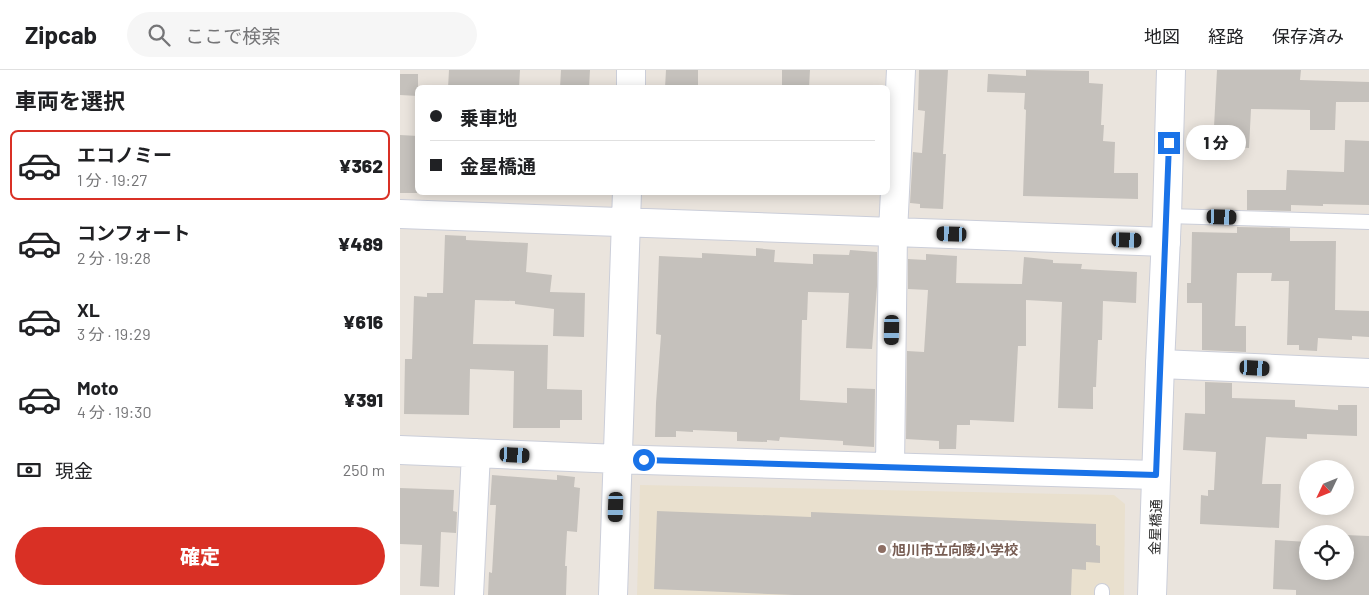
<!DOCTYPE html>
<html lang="ja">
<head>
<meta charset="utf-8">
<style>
  body { margin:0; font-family:Barlow,"Noto Sans JP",sans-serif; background:#f6f6f6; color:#202124; height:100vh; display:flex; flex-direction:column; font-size:19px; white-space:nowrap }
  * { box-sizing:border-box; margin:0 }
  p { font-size:16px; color:#757577 }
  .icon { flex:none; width:28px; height:28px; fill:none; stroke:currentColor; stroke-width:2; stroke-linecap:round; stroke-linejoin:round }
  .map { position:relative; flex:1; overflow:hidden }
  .panel { display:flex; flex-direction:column; background:#fff; width:400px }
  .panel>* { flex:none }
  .guide { position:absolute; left:15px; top:15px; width:475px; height:110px; border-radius:8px; box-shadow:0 2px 12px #0003; display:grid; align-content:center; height:110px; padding:0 15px; background:#fff }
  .needle { width:32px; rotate:227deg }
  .fabs { position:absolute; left:899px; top:390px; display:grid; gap:10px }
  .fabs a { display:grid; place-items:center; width:55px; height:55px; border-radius:50%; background:#fff; box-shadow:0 2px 12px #0003; font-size:25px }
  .end { position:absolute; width:22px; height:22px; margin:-11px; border:6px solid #1a73e8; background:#fff; box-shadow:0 0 0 2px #fff }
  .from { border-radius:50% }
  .bubble { position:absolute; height:35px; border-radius:18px; background:#fff; box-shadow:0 2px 12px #0003; font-size:16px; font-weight:800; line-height:35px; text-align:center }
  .car { position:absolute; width:15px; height:30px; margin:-15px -8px; border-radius:6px; box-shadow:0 0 4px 1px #0007; background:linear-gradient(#222 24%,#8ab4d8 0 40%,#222 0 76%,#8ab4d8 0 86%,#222 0) }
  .guide b { display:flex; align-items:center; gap:18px; height:48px; font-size:19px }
  .guide b+b { border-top:1px solid #e0e0e0 }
  .guide i { width:12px; height:12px; background:#202124 }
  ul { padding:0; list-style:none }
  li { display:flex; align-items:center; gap:15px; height:70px; margin:0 10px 8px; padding:0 5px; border:2px solid transparent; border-radius:8px }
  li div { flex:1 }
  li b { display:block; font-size:19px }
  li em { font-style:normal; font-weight:800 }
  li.on { border-color:#d93025 }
  li>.icon { width:45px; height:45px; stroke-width:1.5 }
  h2 { padding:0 15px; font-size:22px; line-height:60px }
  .pay { display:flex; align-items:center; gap:12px; height:55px; padding:0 15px; font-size:19px }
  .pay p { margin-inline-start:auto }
  .cta { display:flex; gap:10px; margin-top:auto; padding:10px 15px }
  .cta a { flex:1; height:58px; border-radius:30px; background:#d93025; color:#fff; font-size:20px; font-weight:800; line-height:58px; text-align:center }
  header { display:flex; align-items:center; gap:30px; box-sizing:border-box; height:70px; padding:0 25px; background:#fff; border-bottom:1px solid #e0e0e0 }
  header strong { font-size:24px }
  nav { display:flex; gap:28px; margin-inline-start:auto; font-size:18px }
  .search { width:350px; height:45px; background:#f6f6f6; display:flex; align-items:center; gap:12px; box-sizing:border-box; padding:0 18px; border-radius:28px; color:#757577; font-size:19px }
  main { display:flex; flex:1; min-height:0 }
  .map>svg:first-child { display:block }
  .education { fill:#e9e0ce }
  .building { fill:#c5c1bc }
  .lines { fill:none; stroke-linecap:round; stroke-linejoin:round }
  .service-casing { stroke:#cbced9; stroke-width:16 }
  .minor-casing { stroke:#cbced9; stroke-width:30 }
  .tertiary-casing { stroke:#cbced9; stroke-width:30 }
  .service { stroke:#fff; stroke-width:14 }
  .minor { stroke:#fff; stroke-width:28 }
  .tertiary { stroke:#fff; stroke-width:28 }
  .route { stroke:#1a73e8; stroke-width:6 }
  .education-dot { fill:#8d6e63; stroke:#fff; stroke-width:2 }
  .labels { text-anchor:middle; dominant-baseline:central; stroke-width:5; stroke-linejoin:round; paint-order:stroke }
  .street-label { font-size:14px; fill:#292929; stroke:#fff }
  .education-label { font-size:14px; font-weight:bold; fill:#785e54; stroke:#fff; text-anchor:start }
</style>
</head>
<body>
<header>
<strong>Zipcab</strong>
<div class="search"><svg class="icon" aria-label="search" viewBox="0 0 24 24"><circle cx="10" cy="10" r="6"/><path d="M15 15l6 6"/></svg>ここで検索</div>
<nav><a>地図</a><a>経路</a><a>保存済み</a></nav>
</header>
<main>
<section class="panel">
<h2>車両を選択</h2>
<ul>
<li class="on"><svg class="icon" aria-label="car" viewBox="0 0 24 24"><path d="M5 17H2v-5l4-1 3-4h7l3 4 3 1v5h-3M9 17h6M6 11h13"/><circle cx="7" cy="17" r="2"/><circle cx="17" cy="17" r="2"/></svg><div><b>エコノミー</b><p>1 分 · 19:27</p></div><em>¥362</em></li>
<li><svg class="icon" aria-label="car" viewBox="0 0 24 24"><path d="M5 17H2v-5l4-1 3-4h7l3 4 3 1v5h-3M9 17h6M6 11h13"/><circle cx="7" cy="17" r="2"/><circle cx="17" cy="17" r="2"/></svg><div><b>コンフォート</b><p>2 分 · 19:28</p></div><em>¥489</em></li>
<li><svg class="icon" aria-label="car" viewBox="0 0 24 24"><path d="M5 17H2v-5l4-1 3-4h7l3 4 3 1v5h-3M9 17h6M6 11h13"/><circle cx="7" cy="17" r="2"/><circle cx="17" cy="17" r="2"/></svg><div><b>XL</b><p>3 分 · 19:29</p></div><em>¥616</em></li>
<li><svg class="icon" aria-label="car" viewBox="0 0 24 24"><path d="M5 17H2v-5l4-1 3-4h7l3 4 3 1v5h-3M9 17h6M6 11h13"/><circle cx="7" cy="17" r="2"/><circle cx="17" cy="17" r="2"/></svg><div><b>Moto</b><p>4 分 · 19:30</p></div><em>¥391</em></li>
</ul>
<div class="pay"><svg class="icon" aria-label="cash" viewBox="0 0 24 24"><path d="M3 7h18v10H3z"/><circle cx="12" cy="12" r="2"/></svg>現金<p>250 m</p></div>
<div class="cta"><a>確定</a></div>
</section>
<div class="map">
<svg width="969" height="525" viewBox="0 0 969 525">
  <rect width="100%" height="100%" fill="#eae4dd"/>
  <path class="education" d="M240,415l474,10 11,9 -1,91h-487z"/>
  <path class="building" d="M49,0h71l-1,18h-71z
    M161,0h29l-1,18h-29z
    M266,0h32v18h-33z
    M382,0h28l-1,18h-27z
    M519,0h29l-5,84h3l-3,55 -23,-1v-4l-10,-1 3,-51 9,1 3,-42 -7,-1z
    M626,0l63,1v12l14,1 -2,41h3l-1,16 12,1 -1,31h24v26l-115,-3 3,-86 -2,-1 1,-16 -38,-1 1,-18 38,2z
    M817,0h84l-1,10 69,2v20h-33l-1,28h-25v-20l-59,-1 -2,39 -36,-2z
    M0,4h18v22l-18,-1z
    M0,65l18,1v57h-18z
    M945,70l24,1v64l-46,-1v2l-32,-1v6l-44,-1v-20h39l1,-20 57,2z
    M837,157l53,1v13h46l-1,69 34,1v26l-17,-1v4l-34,-2 -1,13 -18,-1v-5h-12l2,-64h-18l1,-8h-35l-2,53h11v26l-44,-2v-47h-15v-20h4l1,-51 45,1z
    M45,165l21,1v4l62,3 -2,29 26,3 -2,17 35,1 -1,44 -31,-1 1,-27 -39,-5v-3l-40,-1 -2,44 75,1 -1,44 35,1v30h-22v8h-47l1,-57 -44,-2 -1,46 -65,-1 1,-55h7l2,-63 13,1v-4h16z
    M356,178l19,2 -1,12 39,2v-10l36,1 1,-5 27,2v34l-5,63 -26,-1 3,-55 -41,-1 -1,28h-5l-2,80 47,3v-15l28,1 -1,58 -31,-2v-4l-63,-4 -1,4 -12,-1v2l-30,-1v-9l-44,-2v2l-17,-1v6h-21l1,-34 5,-68 -5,-1 3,-78 43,2v-5l54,3z
    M526,184l31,2 -1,27 66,1 2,-27 29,3v3l29,1 -1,5 56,3 -1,31 -33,-2 -1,39h-4l-2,47h-3v22l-35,-1 4,-106 -36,-2v46h-8l-4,76 -44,-2v5h-13l-1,24h-17v-8l-33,-2 1,-88 17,1 4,-62 -20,-1v-30l18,1z
    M805,312l27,1v15l63,2v7l43,3v-5h19v31l-50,-2v5l-41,-2 -4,47h19l-2,44 -79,-4 1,-29 7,1v-6h6l2,-38 -33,-2 2,-37 20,1z
    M92,405l65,5v-5l18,2 -1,10 6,1 -3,44 -10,-1 -2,35h2l-1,29h-78l1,-23 3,1 4,-68h-6z
    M0,418l54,2 -1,21 4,1 -1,21 -15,-1 -2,55 -19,-1 2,-41 -22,-1z
    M257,441l154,6v-5l285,12v21l4,1v17l-14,-1v8l-14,-1 -1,26h-277l-140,-6z
    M945,465l24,1v59h-73v-5l-23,-1 2,-49 33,2v29h37z"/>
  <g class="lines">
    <g class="service-casing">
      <path id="service" d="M767,146l202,6
        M702,525v-4"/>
    </g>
    <g class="minor-casing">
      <path id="minor" d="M231,18v-18
        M0,144l766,28
        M760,294l209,9
        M0,380l244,10 512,15
        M490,397l3,-235 8,-162
        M69,525l7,-142
        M213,525l14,-403"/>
    </g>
    <g class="tertiary-casing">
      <path id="tertiary" d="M752,525l8,-231 7,-148 4,-146"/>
    </g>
    <use href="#service" class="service"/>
    <use href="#minor" class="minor"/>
    <use href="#tertiary" class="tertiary"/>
  </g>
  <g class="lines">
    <path class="route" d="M244,390l512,15 13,-332"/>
  </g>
  <circle class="education-dot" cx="482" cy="479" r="5"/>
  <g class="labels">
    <g class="street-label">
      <text transform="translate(755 457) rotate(-88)">金星橋通</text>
    </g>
    <g class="education-label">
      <text x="492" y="479">旭川市立向陵小学校</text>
    </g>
  </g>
</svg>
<div class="fabs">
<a><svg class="needle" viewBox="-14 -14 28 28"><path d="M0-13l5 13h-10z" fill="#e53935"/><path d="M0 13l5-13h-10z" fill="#757577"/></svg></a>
<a><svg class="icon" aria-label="locate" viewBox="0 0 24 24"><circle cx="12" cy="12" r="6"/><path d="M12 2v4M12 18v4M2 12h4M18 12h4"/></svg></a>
</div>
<i class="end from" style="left:244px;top:390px"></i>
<i class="end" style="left:769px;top:73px"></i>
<div class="bubble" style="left:786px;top:55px;width:60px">1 分</div>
<i class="car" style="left:822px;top:147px;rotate:92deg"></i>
<i class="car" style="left:552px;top:164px;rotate:272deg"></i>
<i class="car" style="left:727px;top:170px;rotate:92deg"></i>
<i class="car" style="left:492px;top:260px;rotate:181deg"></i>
<i class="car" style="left:855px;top:298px;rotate:93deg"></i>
<i class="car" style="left:115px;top:385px;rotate:93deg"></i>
<i class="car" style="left:216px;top:437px;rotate:182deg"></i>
<div class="guide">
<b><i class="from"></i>乗車地</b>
<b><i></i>金星橋通</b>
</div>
</div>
</main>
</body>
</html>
